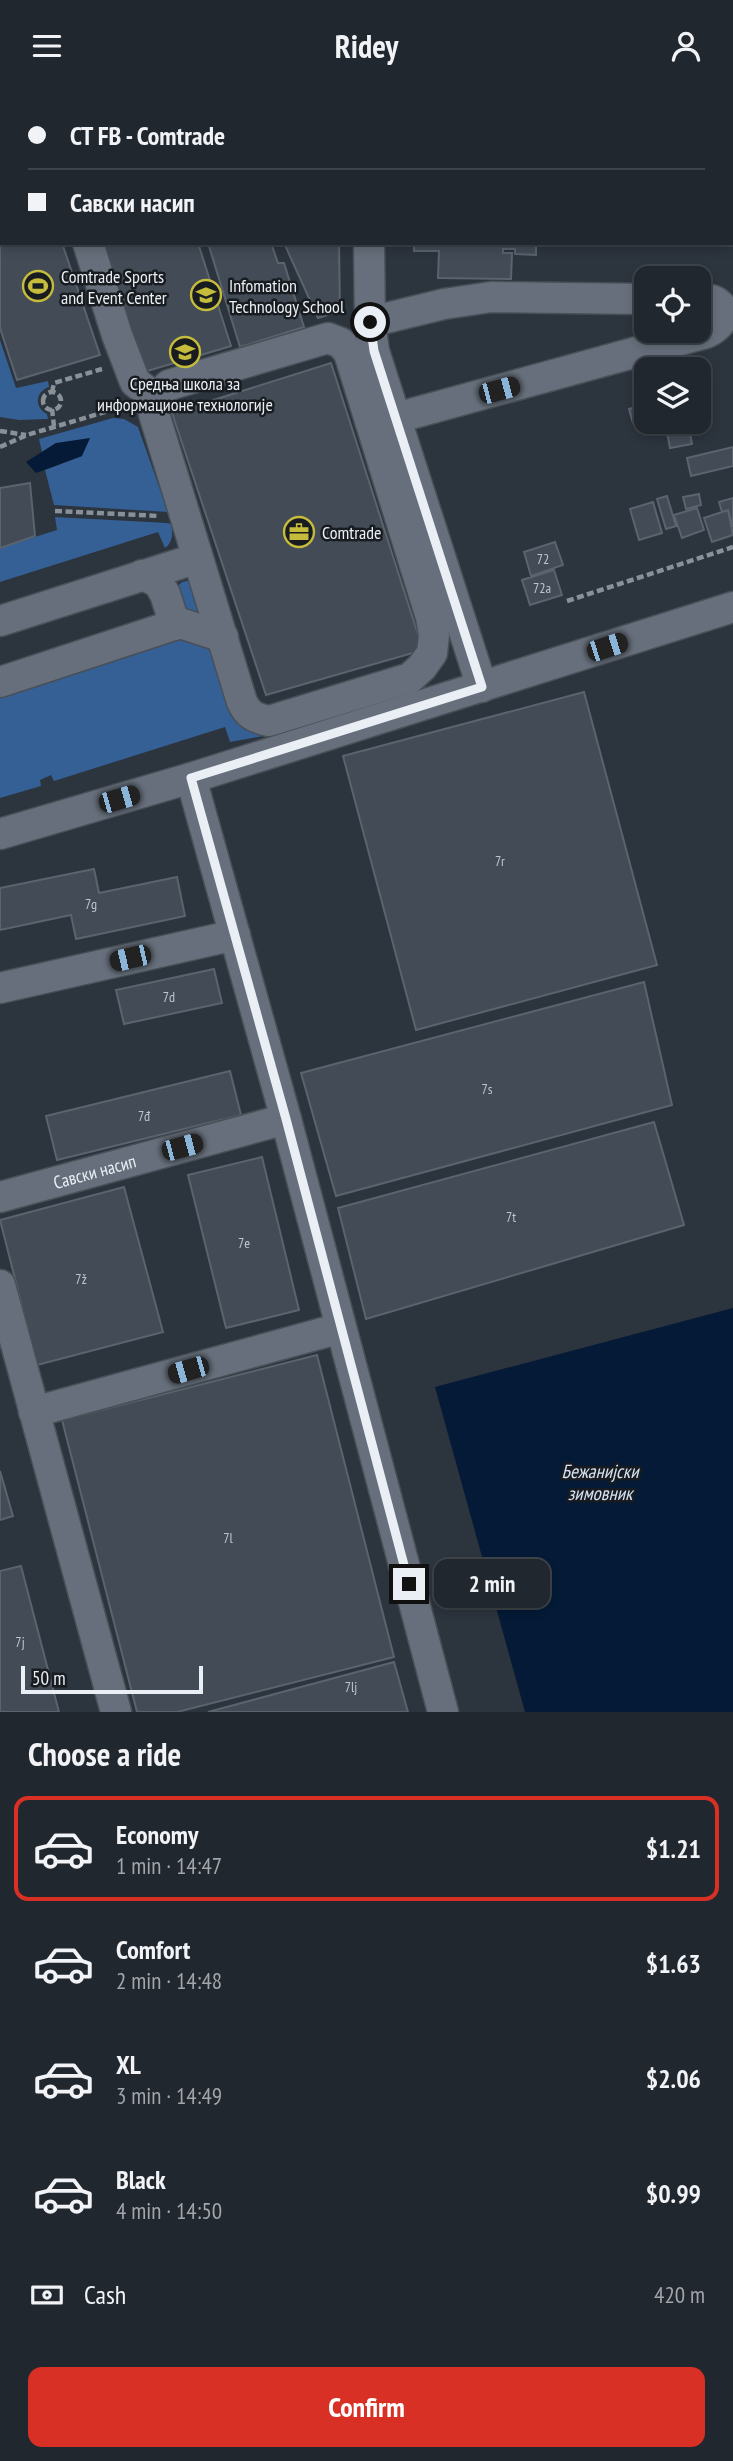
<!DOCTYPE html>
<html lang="en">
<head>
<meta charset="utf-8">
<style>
  body { margin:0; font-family:"PT Sans Narrow",sans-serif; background:#292f36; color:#f1f3f6; height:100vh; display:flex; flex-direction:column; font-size:26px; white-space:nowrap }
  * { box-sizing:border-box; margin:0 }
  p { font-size:23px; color:#a2a5aa }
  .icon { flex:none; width:38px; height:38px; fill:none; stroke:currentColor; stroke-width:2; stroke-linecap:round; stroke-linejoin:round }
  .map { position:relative; height:1621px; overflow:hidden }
  .side { display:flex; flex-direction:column; background:#21272e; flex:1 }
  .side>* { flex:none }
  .top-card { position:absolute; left:0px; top:0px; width:733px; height:154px; box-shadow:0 4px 10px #0003,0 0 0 2px #3e444a; display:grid; align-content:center; height:154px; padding:0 28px; background:#21272e }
  .buttons { position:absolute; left:634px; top:175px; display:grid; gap:14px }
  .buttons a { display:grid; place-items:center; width:77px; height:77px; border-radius:14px; background:#21272e; box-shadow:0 4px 10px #0003,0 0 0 2px #3e444a; font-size:35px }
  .scale { position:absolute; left:21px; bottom:18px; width:182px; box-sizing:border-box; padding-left:7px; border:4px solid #e9eff5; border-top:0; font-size:19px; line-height:24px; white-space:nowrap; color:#e9eff5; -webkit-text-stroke:5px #181c20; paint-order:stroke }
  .end { position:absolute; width:32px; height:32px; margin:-16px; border:9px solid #e9eff5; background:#111; box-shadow:0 0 0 4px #111 }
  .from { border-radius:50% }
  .bubble { position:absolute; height:49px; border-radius:14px; background:#21272e; box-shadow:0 4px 10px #0003,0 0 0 2px #3e444a; font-size:23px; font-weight:600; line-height:49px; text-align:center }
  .car { position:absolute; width:21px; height:42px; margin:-21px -10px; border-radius:9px; box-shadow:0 0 5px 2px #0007; background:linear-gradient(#222 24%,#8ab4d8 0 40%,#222 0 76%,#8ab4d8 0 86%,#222 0) }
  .top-card b { display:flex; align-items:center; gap:24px; height:66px; font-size:26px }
  .top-card b+b { border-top:2px solid #3e444a }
  .top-card i { width:18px; height:18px; background:#f1f3f6 }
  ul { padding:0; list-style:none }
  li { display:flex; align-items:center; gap:21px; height:105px; margin:0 14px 10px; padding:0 14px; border:4px solid transparent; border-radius:14px }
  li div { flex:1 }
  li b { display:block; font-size:26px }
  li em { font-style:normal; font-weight:600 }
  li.selected { border-color:#d93025 }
  li>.icon { width:63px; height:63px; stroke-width:1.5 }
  h2 { padding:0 28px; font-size:32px; line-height:84px }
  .pay { display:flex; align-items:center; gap:18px; height:77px; padding:0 28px; font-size:26px }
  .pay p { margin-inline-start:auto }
  .button { display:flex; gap:14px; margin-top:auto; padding:14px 28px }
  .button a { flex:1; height:80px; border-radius:14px; background:#d93025; color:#fff; font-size:28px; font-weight:600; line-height:80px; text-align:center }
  header { display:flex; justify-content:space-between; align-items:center; height:91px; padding:0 28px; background:#21272e; font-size:32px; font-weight:600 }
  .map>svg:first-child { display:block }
  .green { fill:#356095 }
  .water { fill:#041a36 }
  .building { fill:#424b56; stroke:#5a636e; stroke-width:2 }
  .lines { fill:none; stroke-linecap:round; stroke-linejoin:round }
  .minor-casing { stroke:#484f57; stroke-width:33 }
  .path { stroke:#899098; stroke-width:4.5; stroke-dasharray:7 3.5; stroke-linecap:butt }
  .minor { stroke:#666f7b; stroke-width:30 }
  .route { stroke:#e9eff5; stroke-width:9 }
  .labels { text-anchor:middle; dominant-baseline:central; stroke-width:5; stroke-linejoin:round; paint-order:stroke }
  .number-label { font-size:14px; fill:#bfc6cd }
  .poi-label { font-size:18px; fill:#e9eff5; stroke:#181c20; text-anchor:start }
  .street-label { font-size:18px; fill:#e9eff5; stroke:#181c20 }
  .water-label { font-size:19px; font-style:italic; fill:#d5e2f3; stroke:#181c20 }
</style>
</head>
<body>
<header><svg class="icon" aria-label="menu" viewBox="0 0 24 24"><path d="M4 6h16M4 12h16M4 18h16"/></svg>Ridey<svg class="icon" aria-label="person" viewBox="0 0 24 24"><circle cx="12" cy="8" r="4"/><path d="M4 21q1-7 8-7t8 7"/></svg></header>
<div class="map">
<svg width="733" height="1621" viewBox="0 0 733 1621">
  <rect width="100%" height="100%" fill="#2c343e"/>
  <path class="green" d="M0,249l16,48 32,-7 1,6c-14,5 -15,20 -2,27l1,5 -29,1 -19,-3z
    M113,327l11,1 14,8 30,85 -114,-7 -9,-35 37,-14 -26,-13 -14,9 -3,-13z
    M55,426l112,6 4,1c2,9 2,18 -6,24l-7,-16 -158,50v-34l57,-18z
    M192,489l9,33 -12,2 -6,-3 -7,-24 6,-6z
    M181,542l32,15 50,88 -33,6 -5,-15 -171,54 -3,-6 -11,5 1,6 -41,12v-106z"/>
  <path class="water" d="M90,347l-8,18 -46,17 -10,-11 30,-19z
    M733,1217v404h-208l-90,-325z"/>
  <path class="building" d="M0,109h2v43h60l38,112 -83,25 -17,-52z
    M103,152h95l33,103 -87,26z
    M208,152h63l7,20h6l20,64 -64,20z
    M284,152h55l1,68 -22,7z
    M414,152h122v12l-21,-1v-5h-12v4h9l-1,26 -73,-1 1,-27h-25z
    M331,272l92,287 -157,45 -94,-282z
    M646,313v15l-13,4 -4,-14z
    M689,337l3,16 -22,4 -3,-16z
    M733,356v19l-42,10 -4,-18z
    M30,392l5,53 -35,12v-60z
    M699,403l2,11 -15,4 -3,-12z
    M667,405l9,30 -10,3 -9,-30z
    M733,407v29l-5,-17 -6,2 -3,-10z
    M653,411l9,31 -23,7 -9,-31z
    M697,417l7,22 -22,8 -8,-23z
    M728,419l5,25 -21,7 -8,-24z
    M555,451l8,23 -32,11 -7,-24z
    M554,479l8,25 -32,10 -8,-25z
    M584,601l73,273 -241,65 -73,-274z
    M94,778l5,24 78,-16 8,39 -109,23 -5,-24 -71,15v-42z
    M214,878l8,34 -98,21 -8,-34z
    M644,891l28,123 -336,91 -35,-123z
    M230,980l11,44 -184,45 -11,-44z
    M654,1031l30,103 -318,94 -28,-111z
    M262,1066l37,153 -73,18 -38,-153z
    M124,1096l39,145 -126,33 -37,-145z
    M317,1264l77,302 -217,55h-40l-75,-292z
    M0,1380l13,45 -13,4z
    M21,1475l38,146h-59v-141z
    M394,1571l14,50h-200z"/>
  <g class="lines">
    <g class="minor-casing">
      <g id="minor">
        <path d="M67,2v-2"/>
        <path d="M0,33h2"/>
        <path d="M732,33h1"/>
        <path d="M0,76h2"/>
        <path d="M88,152l29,92 18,47 21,16"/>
        <path d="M369,152l1,79"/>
        <path d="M396,327l310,-85c11,-5 18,-11 17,-24 -7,-10 -13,-10 -25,-10"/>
        <path d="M142,484l16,7 7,12 10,31"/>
        <path d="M0,530l198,-63 -44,-144 2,-16 13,-13 159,-47 13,5 8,10 82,264 3,18 -2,18 -10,14 -12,11 -141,43c-14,-3 -21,-6 -27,-19l-44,-144"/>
        <path d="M0,591l180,-59 43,14"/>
        <path d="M482,596l-108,-336 -4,-29 74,-18 47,-7 155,2"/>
        <path d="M191,687l95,341"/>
        <path d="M0,743l191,-56 542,-171"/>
        <path d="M0,897l235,-53"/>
        <path id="s1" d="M0,1106l286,-78 157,593"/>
        <path d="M0,1194l116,427"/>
        <path d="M34,1321l307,-84"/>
      </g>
    </g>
    <path class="path" d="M190,0l198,2
      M52,301l2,-9 48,-14
      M43 310a9 9 0 1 1 18 0a9 9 0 1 1-18 0Z
      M52,318l2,17
      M0,340l26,4
      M0,356l27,-12 98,-29
      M55,420l104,5
      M567,510l166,-54"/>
    <use href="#minor" class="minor"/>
  </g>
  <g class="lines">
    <path class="route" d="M370,231l4,29 108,336 -291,91 95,341 123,465"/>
  </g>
  <defs>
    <g id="stadium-ring" transform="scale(1.575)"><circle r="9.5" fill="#181c20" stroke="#c6bc3c" stroke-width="1.5"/><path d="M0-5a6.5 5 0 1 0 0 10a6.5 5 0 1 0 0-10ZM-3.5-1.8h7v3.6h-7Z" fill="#c6bc3c"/></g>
    <g id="school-ring" transform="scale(1.575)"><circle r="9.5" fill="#181c20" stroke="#c6bc3c" stroke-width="1.5"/><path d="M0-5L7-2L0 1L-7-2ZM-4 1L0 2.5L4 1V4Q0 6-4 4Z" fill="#c6bc3c"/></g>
    <g id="office-ring" transform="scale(1.575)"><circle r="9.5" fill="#181c20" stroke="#c6bc3c" stroke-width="1.5"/><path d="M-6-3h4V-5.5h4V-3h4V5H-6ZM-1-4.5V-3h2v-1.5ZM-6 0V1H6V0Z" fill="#c6bc3c"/></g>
  </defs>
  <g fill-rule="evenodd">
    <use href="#stadium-ring" x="38" y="195"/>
    <use href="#school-ring" x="206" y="204"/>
    <use href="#school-ring" x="185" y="261"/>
    <use href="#office-ring" x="299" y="441"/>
  </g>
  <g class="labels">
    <g class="number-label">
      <text x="543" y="468">72</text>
      <text x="542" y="497">72a</text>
      <text x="500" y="770">7r</text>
      <text x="91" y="813">7g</text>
      <text x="169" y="906">7d</text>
      <text x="487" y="998">7s</text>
      <text x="144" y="1025">7đ</text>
      <text x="511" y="1126">7t</text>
      <text x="244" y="1152">7e</text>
      <text x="81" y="1188">7ž</text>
      <text x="228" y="1447">7l</text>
      <text x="20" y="1551">7j</text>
      <text x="351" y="1596">7lj</text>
    </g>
    <g class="poi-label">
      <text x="61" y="185">Comtrade Sports<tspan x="61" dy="21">and Event Center</tspan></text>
      <text x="229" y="194">Infomation<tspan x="229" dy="21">Technology School</tspan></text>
      <text x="185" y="292" text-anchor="middle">Средња школа за<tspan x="185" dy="21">информационе технологије</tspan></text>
      <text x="322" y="441">Comtrade</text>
    </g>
    <g class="street-label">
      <text stroke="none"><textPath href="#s1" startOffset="98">Савски насип</textPath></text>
    </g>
    <g class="water-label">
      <text x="600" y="1380">Бежанијски<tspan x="600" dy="22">зимовник</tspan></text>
    </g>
  </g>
</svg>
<div class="buttons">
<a><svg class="icon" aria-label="locate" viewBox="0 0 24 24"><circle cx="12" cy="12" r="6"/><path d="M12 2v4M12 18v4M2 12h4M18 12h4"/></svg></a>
<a><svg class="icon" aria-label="layers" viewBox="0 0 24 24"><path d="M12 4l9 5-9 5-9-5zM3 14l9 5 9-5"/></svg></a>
</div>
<div class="scale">50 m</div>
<i class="end from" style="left:370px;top:231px"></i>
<i class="end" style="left:409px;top:1493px"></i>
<div class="bubble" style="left:434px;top:1468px;width:116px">2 min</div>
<i class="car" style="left:499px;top:299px;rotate:75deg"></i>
<i class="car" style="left:607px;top:556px;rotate:72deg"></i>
<i class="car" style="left:119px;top:708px;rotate:74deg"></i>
<i class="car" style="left:130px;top:867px;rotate:257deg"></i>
<i class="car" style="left:182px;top:1056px;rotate:75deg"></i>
<i class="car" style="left:188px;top:1279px;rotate:254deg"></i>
<div class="top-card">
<b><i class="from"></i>CT FB - Comtrade</b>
<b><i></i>Савски насип</b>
</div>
</div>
<section class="side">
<h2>Choose a ride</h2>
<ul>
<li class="selected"><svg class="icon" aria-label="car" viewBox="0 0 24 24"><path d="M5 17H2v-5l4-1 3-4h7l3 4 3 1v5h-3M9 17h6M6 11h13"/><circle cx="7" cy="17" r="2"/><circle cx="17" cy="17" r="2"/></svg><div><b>Economy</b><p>1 min · 14:47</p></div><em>$1.21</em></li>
<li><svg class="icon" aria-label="car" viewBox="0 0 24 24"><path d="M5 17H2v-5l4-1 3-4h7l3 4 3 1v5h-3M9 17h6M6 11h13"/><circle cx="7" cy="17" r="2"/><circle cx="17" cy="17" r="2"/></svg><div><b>Comfort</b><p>2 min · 14:48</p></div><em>$1.63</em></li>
<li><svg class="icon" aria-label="car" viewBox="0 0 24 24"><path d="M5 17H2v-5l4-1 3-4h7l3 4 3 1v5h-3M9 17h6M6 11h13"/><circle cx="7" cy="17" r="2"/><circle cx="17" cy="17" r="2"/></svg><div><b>XL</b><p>3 min · 14:49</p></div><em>$2.06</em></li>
<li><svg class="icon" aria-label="car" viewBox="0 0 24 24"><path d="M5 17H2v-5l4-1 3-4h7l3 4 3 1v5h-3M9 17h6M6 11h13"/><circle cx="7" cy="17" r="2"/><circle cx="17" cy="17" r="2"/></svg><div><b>Black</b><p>4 min · 14:50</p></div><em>$0.99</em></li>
</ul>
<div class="pay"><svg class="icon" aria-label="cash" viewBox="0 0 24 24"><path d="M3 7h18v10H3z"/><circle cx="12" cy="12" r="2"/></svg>Cash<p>420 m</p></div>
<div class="button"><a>Confirm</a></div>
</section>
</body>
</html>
